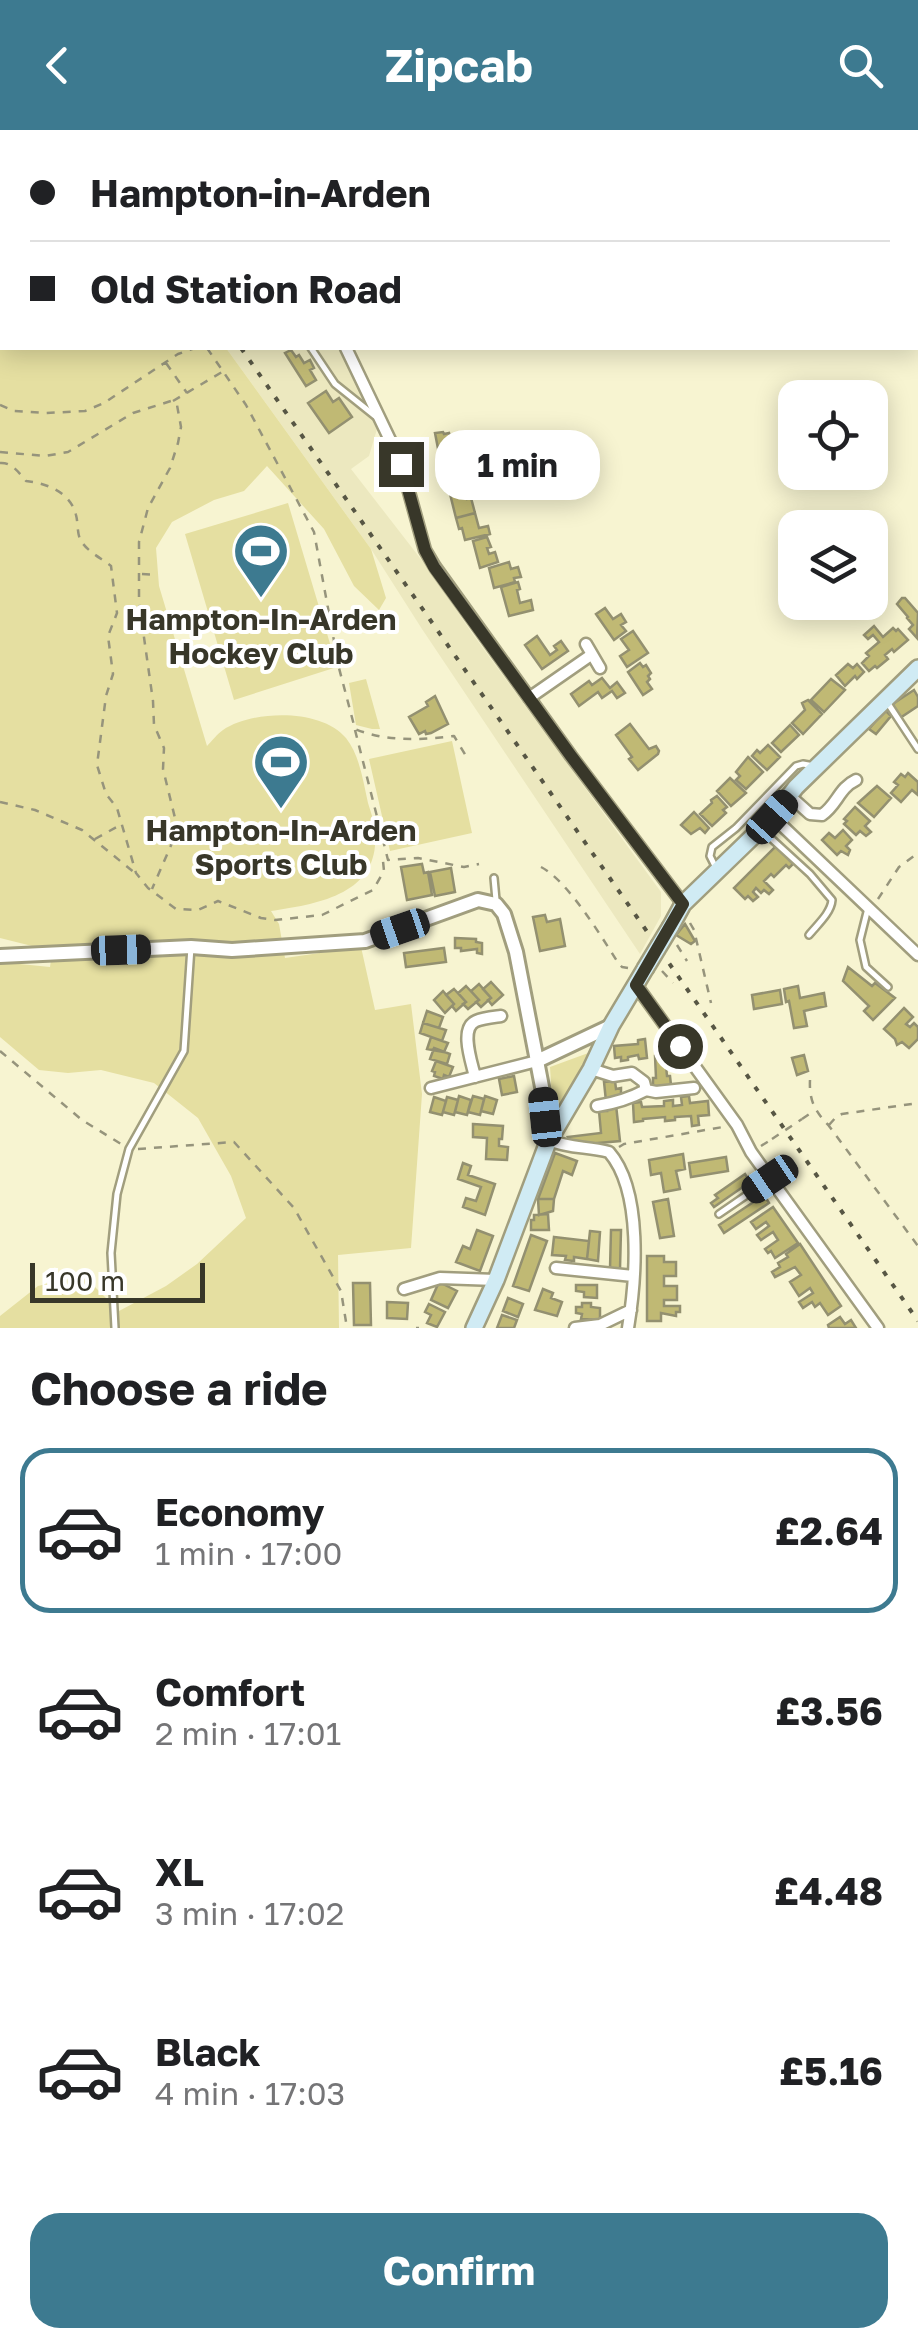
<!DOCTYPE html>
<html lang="en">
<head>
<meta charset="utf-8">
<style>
  body { margin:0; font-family:"Golos Text",sans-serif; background:#f6f6f6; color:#202124; height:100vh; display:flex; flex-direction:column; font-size:38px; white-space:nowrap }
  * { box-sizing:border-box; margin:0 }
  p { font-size:32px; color:#757577 }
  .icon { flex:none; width:55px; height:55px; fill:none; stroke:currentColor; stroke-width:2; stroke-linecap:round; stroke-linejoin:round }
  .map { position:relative; height:1198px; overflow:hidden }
  .details { display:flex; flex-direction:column; background:#fff; flex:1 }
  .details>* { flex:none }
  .hud { position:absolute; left:0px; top:0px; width:920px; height:220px; box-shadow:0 5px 25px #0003; display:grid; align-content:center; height:220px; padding:0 30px; background:#fff }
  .controls { position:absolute; left:778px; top:250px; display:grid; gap:20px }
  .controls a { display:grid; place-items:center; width:110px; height:110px; border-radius:20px; background:#fff; box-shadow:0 5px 25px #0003; font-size:50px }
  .scale { position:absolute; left:30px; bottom:25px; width:175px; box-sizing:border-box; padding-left:10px; border:5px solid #383729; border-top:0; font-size:28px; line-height:35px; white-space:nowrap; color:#383729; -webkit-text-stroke:8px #fff; paint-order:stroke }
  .end { position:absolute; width:45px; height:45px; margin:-22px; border:12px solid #383729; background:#fff; box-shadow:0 0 0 5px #fff }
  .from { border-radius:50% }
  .bubble { position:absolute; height:70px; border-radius:30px; background:#fff; box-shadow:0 5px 25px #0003; font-size:32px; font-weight:700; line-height:70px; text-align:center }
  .car { position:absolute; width:30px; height:60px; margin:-30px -15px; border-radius:12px; box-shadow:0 0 8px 2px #0007; background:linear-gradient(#222 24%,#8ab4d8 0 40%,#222 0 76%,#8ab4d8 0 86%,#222 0) }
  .hud b { display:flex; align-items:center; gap:35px; height:95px; font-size:38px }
  .hud b+b { border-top:2px solid #e0e0e0 }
  .hud i { width:25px; height:25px; background:#202124 }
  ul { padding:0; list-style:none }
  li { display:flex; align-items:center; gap:30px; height:165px; margin:0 20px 15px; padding:0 10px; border:5px solid transparent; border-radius:30px }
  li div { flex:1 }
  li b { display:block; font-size:38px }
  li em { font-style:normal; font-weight:700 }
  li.current { border-color:#3d7a90 }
  li>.icon { width:90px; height:90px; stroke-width:1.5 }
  h2 { padding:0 30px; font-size:45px; line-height:120px }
  .action { display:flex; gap:20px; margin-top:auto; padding:20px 30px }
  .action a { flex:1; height:115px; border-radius:30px; background:#3d7a90; color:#fff; font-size:40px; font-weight:700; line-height:115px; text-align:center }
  header { display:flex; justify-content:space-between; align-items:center; height:130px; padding:0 30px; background:#3d7a90; color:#fff; font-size:45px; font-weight:700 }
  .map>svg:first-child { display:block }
  .built { fill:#ece8bf }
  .green { fill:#e5dfa1 }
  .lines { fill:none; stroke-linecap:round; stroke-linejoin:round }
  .stream { stroke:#a7a05b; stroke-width:4 }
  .building { fill:#c0b974; stroke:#939070; stroke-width:2.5 }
  .service-casing { stroke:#a19e7e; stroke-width:10 }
  .minor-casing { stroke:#a19e7e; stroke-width:15 }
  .tertiary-casing { stroke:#a19e7e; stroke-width:18 }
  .secondary-casing { stroke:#a19e7e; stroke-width:20 }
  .path { stroke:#96947c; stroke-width:2.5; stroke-dasharray:8 8; stroke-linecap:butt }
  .service { stroke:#fff; stroke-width:5 }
  .minor { stroke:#fff; stroke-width:10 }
  .tertiary { stroke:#fff; stroke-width:12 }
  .secondary { stroke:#d0ebf4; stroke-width:15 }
  .rail { stroke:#575644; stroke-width:4; stroke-dasharray:5 10; stroke-linecap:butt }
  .secondary-bridge-casing { stroke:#a19e7e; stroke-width:20; stroke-linecap:butt }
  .path-bridge { stroke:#96947c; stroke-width:2.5; stroke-dasharray:8 8; stroke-linecap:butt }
  .secondary-bridge { stroke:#d0ebf4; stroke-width:15 }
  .route { stroke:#383729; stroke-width:12 }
  .labels { text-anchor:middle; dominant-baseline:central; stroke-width:8; stroke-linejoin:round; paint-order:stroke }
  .poi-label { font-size:30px; font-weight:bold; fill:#383729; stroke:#fff }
</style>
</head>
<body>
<header><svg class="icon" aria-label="back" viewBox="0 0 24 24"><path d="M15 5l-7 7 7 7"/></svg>Zipcab<svg class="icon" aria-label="search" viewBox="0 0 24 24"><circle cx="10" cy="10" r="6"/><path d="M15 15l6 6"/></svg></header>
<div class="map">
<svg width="918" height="1198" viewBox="0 0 918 1198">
  <rect width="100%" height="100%" fill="#f7f4d1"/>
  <path class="built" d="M226,218h115l36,81 -8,27 -18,13 76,98 45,66 189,259v24l-21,38 -218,-325 -51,-80z"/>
  <path class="green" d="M0,0h64l1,2h-63v216h224l145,201 15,49 -7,12 -25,-24 -30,-57 -57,-63 -23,25 -30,9 -42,22 -16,26 3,38 48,160c5,-5 10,-12 16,-16 30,-20 98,-22 123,8 14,18 17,43 22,65 3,10 7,20 7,30 5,62 -59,71 -104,78l8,13 6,34 76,-11 14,63 36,-6 11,90 -11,154 -73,7 1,73h-339v-12l38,-30 45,-11 36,36 47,-25 31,-22 49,-46 -15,-42 -33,-58 -44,-35 -53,-13 -33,3 -29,-3 -39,-33v-75l50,5 3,-22 -21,1 -32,-8z
    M288,373l49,164 -103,33 -49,-166z
    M366,549l14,50h-8l-16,-4 -7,-42z
    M452,611l20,92 -82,18 -21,-92z
    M591,922l-33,58 -5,2 -2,-2 -2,-10 3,-1 -2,-32z"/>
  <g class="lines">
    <path class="stream" d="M0,84l2,-2"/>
  </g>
  <path class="building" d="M291,220l5,7 3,-2 5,8 6,-3 4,8 -4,2 6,10 -10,6 -21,-33z
    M326,261l7,11 6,-4 13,19 -23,16 -21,-30z
    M443,302l1,2 5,-1 8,28 -16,3 -6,-31z
    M458,334l1,9 6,-1 2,13 -17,4 -6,-22z
    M465,360l2,9 4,-1 4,15 -19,5 -6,-24z
    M475,383l4,15 9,-2 2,8 -25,6 -3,-12 -3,1 -3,-11z
    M487,407l4,10 -4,1 2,6 6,-2 3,10 -18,6 -7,-27z
    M509,432l2,7 7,-2 3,10 -7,1 1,4 -21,6 -5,-20z
    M518,452l2,7 -3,1 3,13 11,-3 2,10 -24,6 -8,-29z
    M902,468h3l13,15 -1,25 -8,-9 4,-4 -6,-7 1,-1 -11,-13z
    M605,478l8,11 8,-5 5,8 -5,3 5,6 -12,9 -18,-26z
    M874,496l9,11 10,-9 3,3 2,-2 10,11 -14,12 -2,-3 -7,6 3,4 -11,9 -2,-2 -6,5 -7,-8 7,-7 -3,-3 13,-11 -6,-7 -5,4 -4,-4z
    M633,501l15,22 -21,14 -7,-11 9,-6 -8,-11z
    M537,506l13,19 7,-5 -3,-4 7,-5 7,10 -26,18 -17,-24z
    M640,533l3,4 3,-2 5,8 -3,3 2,3 -3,3 5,7 -9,6 -15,-23z
    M848,534l5,4 4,-4 7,8 -7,7 -2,-3 -10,10 -9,-11z
    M602,548l8,10 7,-6 8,11 -8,5 -5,-7 -10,7 -4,-6 -19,14 -8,-12 18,-13 3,4z
    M831,549l14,11 -21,22 -13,-12z
    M914,560l4,7v9l-18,12 -9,-13z
    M435,566l13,28 -17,9 -5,1 -1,-3 -6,3 -10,-17 19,-11 -2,-4z
    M808,570l14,14 -19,20 -11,-11 13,-13 -3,-7z
    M885,580l6,6 -15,18 -7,-5z
    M630,594l19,25 7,-3 3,5 -1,3 -20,16 -9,-11 3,-2 -16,-22z
    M790,595l9,10 -18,17 -9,-9z
    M768,615l12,12 -13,13 -15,-14 5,-6 3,3z
    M748,627l15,15 -17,17 -10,-9 4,-4 -4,-4z
    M908,643l10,9v13l-6,-5 -11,12 -10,-9 7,-8 -4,-3 7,-8 4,3z
    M730,648l16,15 -15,13 -14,-15z
    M877,656l14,12 -17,19 -16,-14z
    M717,666l10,11 -4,3 3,3 -14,13 -12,-12 12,-11 -1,-3z
    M855,677l15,14 -5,5 6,6 -5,4 -6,-5 -4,4 -12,-11 3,-3 -3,-2z
    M694,682l15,16 -4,5 -5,-5 -9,6 -10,-9z
    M843,700l9,10 -6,6 4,4 -2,5 -7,-4 -4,4 -15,-15 7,-7 6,5z
    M776,716l17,18 -4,4 -3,-3 -12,12 -3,-3 -7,7 9,9 -4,4 -5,-4 -3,3 -5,-5 -3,4 5,5 -5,4 -5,-5 -3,3 -11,-11z
    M422,734l2,9 4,-1 4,23 -25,5 -6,-33z
    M451,738l4,24 -20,4 -5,-24z
    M545,785l2,7 13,-3 5,27 -25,5 -7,-34z
    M685,794l10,17 -4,3 -15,-9z
    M455,808l21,1v3l6,1v11l-5,-1v-4l-16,2v-3h-6z
    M444,818l2,14 -40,5 -2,-14z
    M848,837l24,19 3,-3 20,15 -22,22 -9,-9 5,-5 -26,-25z
    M491,852l12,13 -11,10 -4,-5 3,-2 -8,-9z
    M479,854l12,14 -10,9 -5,-5 3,-2 -8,-9z
    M466,856l13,14 -11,9 -5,-5 3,-2 -8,-9z
    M798,856l2,12 24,-5 2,13 -22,5 3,15 -13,2 -5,-27 -3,1 -2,-13z
    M454,859l12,13 -10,9 -4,-5 2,-2 -8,-9z
    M780,860l2,14 -28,5 -2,-14z
    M443,861l11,13 -9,9 -11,-13z
    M904,878l9,9 -7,7 4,3 4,-4 4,4v12l-9,9 -7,-6 -5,3 -2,-6 -11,-10z
    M427,881l16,6 -4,11 -16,-5z
    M423,893l23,7 -4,11 -22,-8z
    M431,907l17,6 -4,9 -17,-3z
    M645,909l2,19 -8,1 -1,-4 -10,2v3l-7,1v-4l-6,1 -1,-12 24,-2v-4z
    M434,918l16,6 -3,10 -17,-5z
    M665,925l2,21h3l1,9 -18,2v-9h3l-1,-22z
    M804,925l4,16 -11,4 -5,-17z
    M436,931l17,6 -4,10 -5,-2 -1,4 -9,-3 1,-4 -3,-1z
    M514,946l3,16 -15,3 -3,-16z
    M615,951l1,8 5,-1v7l-6,1 5,45 -44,4 -5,-3 -3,-5 33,-4 -2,-22h8l-3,-29z
    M459,966l12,4 -4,15 -12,-3z
    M473,966l11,3 -4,16 -12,-3z
    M485,966l12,4 -4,14 -12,-3z
    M689,966l1,7 18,-2 1,14 -11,1 1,9 -7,1 -1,-10 -16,1v3l-10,1v-4l-22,2v2l-9,1 -1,-19 8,-1 1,5 22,-1v-5l9,-1v6l9,-1 -1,-8z
    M434,967l12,4 -4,14 -12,-3z
    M447,967l11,3 -4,15 -11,-3z
    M473,994l30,2 -1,13h-3v7l9,1 -1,13 -21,-1 1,-21 -14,-1z
    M555,1023l22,8 -5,14 -9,-4 -9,28h-16z
    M683,1024l2,15 -9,2 4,18 -16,3 -3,-19 -10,2 -2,-15z
    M726,1027l2,14 -37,6 -2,-14z
    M463,1033l8,3 -3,9 27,9 -10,31 -22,-8 3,-9 10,3 5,-14 -23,-8z
    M745,1044l5,8 -36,25 -3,-4 7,-5 -3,-3z
    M764,1065l5,8 -45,30 -5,-8z
    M538,1069h16l-1,12 -14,4z
    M668,1069l6,37 -14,2 -7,-36z
    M773,1077l25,36 -23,15 -4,-7 -3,2 -3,-4 13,-9 -5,-8 -12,8 -4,-5 12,-9 -3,-4 -10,7 -5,-7z
    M548,1084l1,16h-18v-10h3v-5z
    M477,1100l16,6 -13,35 -24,-9 7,-16 7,3z
    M611,1100h10l-1,39h-10z
    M590,1101l10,1 -2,29 -11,-2z
    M531,1105l16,6 -18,50 -16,-5z
    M554,1107l35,4 -2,18 -13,-2v4l-9,-1 1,-4 -14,-1z
    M800,1114l41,62 -13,9 -8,-12 -5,4 -3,-5 -9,6 -4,-6 14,-9 -3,-5 -11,8 -9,-14 11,-7 -6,-8 -20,10 -3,-5 8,-5 -2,-4 10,-6 -2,-3z
    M647,1126h17v6h12v14h-12v10h13v14h-13v6h16v6h-4v4l-15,-3v8h-14z
    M439,1152l18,9 -9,17 -17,-8z
    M353,1153h17l1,42h-17z
    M576,1155h21v13l-13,-1v-5l-8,-1z
    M543,1159l10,4 -2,5 11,4 -5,14 -22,-6z
    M508,1168l15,6 -5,13 -15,-6z
    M387,1172l21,1 -1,16 -20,-1z
    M582,1173h9v4l9,1v12l-19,-1 1,-5 -6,-1v-6h6z
    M429,1174l16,8 -8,15 -10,-4 4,-8 -6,-3z
    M502,1185l15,5 -3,8h-17z
    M840,1187l5,7 6,-4 5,8h-27l-1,-3z"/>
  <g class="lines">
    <g class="service-casing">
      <path id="service" d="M134,0l1,2
        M311,218l24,36 40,32
        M887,572l31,47
        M763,701l47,43 22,26c-1,13 -15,25 -23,35
        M716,738l-6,-12 2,-9 24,-19 60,-62 7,-2 11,2
        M494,748l2,22
        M868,778l-8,32 6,27 22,20
        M719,1084l51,-35
        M115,1198l-4,-75 6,-59 12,-45 55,-98 7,-104"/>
    </g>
    <g class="minor-casing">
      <path id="minor" d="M273,0l1,2
        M346,218l55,115 24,87 10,17 136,189 112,148
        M586,514l14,24
        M529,568l62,-43
        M791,667l19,17 12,1c15,-10 17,-27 34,-35
        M773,687l145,138
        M636,855l101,140 14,27 127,176
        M591,939l22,7 19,-3 12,9 2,8c-17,9 -30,13 -49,16
        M475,947c-3,-14 -16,-49 1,-56 7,-3 18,-4 25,-5
        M431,958l106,-27
        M646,960l10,2 38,-4
        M549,1010c22,9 38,6 60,12 34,39 27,128 19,176
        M556,1138l77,8
        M404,1159l36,-11 56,2
        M575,1198l25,-3 31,-15"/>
    </g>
    <g class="tertiary-casing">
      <path id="tertiary" d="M0,826l191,-9 41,3 133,-9 113,-41 18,4 8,10 12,38 27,140 5,50
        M537,931l74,-35"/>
    </g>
    <g class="secondary-casing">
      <path id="secondary" d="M671,796l12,-22 90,-87 23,-30 122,-119
        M474,1198l22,-48 52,-138 43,-73 20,-43 34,-57"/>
    </g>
    <path class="path" d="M0,43l2,2
      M0,71l2,-2
      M0,141l2,-1
      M207,218l39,57 68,127 25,136 16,61c32,13 65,11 99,7l12,20
      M166,233l21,30
      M173,271l49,-29
      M0,275l14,6 32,2 39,-2 19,-8 74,-49 17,-6
      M0,322l45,4 23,-4 65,-39 38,-12 6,4 4,22 -3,16 -8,25 -22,40 -9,34v60l14,99 1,24 10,23 -1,21 12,49 1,16 -24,55
      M0,333c12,-1 19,10 26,18 21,2 45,12 50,34 2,7 1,17 4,24 6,12 21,19 31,27l6,47 -9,23 5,38 -7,22 -9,69 9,29 11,14 19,65 12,15 28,21 22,1 20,-9 43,17 14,2 47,-5 51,-25 11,-19 -1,-10 5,-1
      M142,444l16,1
      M355,600l33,130 30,-2 46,9 15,-3
      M0,672l35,8 47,20 53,43
      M95,709l27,-15
      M541,737c26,13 60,69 76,94l5,6 6,1
      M878,769l21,-32 19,-14
      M690,793l4,7 17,73
      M677,815l10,16
      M662,841l11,12
      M0,921l82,69 39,24
      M810,950c-1,21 5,31 19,46l89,120
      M802,989l12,-8
      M829,995l8,-9 5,-2 76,-11
      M761,1016l11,-7
      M619,1017l5,-3 99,-17
      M138,1019l96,-7 60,66 47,83 6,37
      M416,1198h3"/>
    <use href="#service" class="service"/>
    <use href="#minor" class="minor"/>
    <use href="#tertiary" class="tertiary"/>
    <use href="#secondary" class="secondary"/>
    <path class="rail" d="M97,0l2,2
      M241,218l677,973"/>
    <g class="secondary-bridge-casing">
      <path id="secondary-bridge" d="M645,839l26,-43"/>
    </g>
    <path class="path-bridge" d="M772,1009l30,-20"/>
    <use href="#secondary-bridge" class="secondary-bridge"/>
  </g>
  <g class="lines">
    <path class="route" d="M401,334l24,86 9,17 137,189 112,148 -47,81 44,61"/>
  </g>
  <defs>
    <g id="stadium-pin" transform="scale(2.875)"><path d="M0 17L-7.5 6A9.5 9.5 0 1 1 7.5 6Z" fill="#3d7a90" stroke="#fff"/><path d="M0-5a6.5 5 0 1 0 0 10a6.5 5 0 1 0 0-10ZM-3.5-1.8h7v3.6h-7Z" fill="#fff"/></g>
  </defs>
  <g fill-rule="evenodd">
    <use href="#stadium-pin" x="261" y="421"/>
    <use href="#stadium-pin" x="281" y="632"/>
  </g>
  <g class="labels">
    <g class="poi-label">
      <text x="261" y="489">Hampton-In-Arden<tspan x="261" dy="34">Hockey Club</tspan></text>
      <text x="281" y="700">Hampton-In-Arden<tspan x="281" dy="34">Sports Club</tspan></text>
    </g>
  </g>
</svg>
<div class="controls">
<a><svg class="icon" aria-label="locate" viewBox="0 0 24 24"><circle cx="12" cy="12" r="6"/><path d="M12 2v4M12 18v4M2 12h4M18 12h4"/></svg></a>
<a><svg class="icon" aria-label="layers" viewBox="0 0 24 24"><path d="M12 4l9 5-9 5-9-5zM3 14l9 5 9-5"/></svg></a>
</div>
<div class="scale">100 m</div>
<i class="end from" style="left:680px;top:916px"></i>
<i class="end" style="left:401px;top:334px"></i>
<div class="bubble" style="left:435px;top:300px;width:165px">1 min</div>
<i class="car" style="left:772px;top:687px;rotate:42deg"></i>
<i class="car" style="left:400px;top:799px;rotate:251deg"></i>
<i class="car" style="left:121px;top:820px;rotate:88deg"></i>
<i class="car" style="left:545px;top:987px;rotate:354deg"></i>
<i class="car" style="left:770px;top:1049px;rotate:236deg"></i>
<div class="hud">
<b><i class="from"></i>Hampton-in-Arden</b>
<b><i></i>Old Station Road</b>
</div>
</div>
<section class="details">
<h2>Choose a ride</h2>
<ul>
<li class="current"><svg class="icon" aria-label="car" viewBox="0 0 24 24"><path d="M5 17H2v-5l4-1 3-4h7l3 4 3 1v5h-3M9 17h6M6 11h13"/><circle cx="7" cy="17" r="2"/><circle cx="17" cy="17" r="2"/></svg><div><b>Economy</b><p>1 min · 17:00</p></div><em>£2.64</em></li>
<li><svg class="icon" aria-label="car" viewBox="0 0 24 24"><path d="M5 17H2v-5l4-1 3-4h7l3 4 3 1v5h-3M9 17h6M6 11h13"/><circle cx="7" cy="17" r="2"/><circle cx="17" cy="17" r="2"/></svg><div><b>Comfort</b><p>2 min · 17:01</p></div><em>£3.56</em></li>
<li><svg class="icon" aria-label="car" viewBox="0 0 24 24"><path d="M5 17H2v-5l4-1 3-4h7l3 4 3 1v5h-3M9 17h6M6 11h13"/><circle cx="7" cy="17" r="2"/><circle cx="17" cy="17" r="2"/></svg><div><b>XL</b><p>3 min · 17:02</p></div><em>£4.48</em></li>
<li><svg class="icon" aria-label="car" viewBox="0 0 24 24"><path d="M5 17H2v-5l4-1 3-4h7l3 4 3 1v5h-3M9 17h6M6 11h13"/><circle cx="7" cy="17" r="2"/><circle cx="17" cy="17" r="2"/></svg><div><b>Black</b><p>4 min · 17:03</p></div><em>£5.16</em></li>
</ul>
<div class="action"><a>Confirm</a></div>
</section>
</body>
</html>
